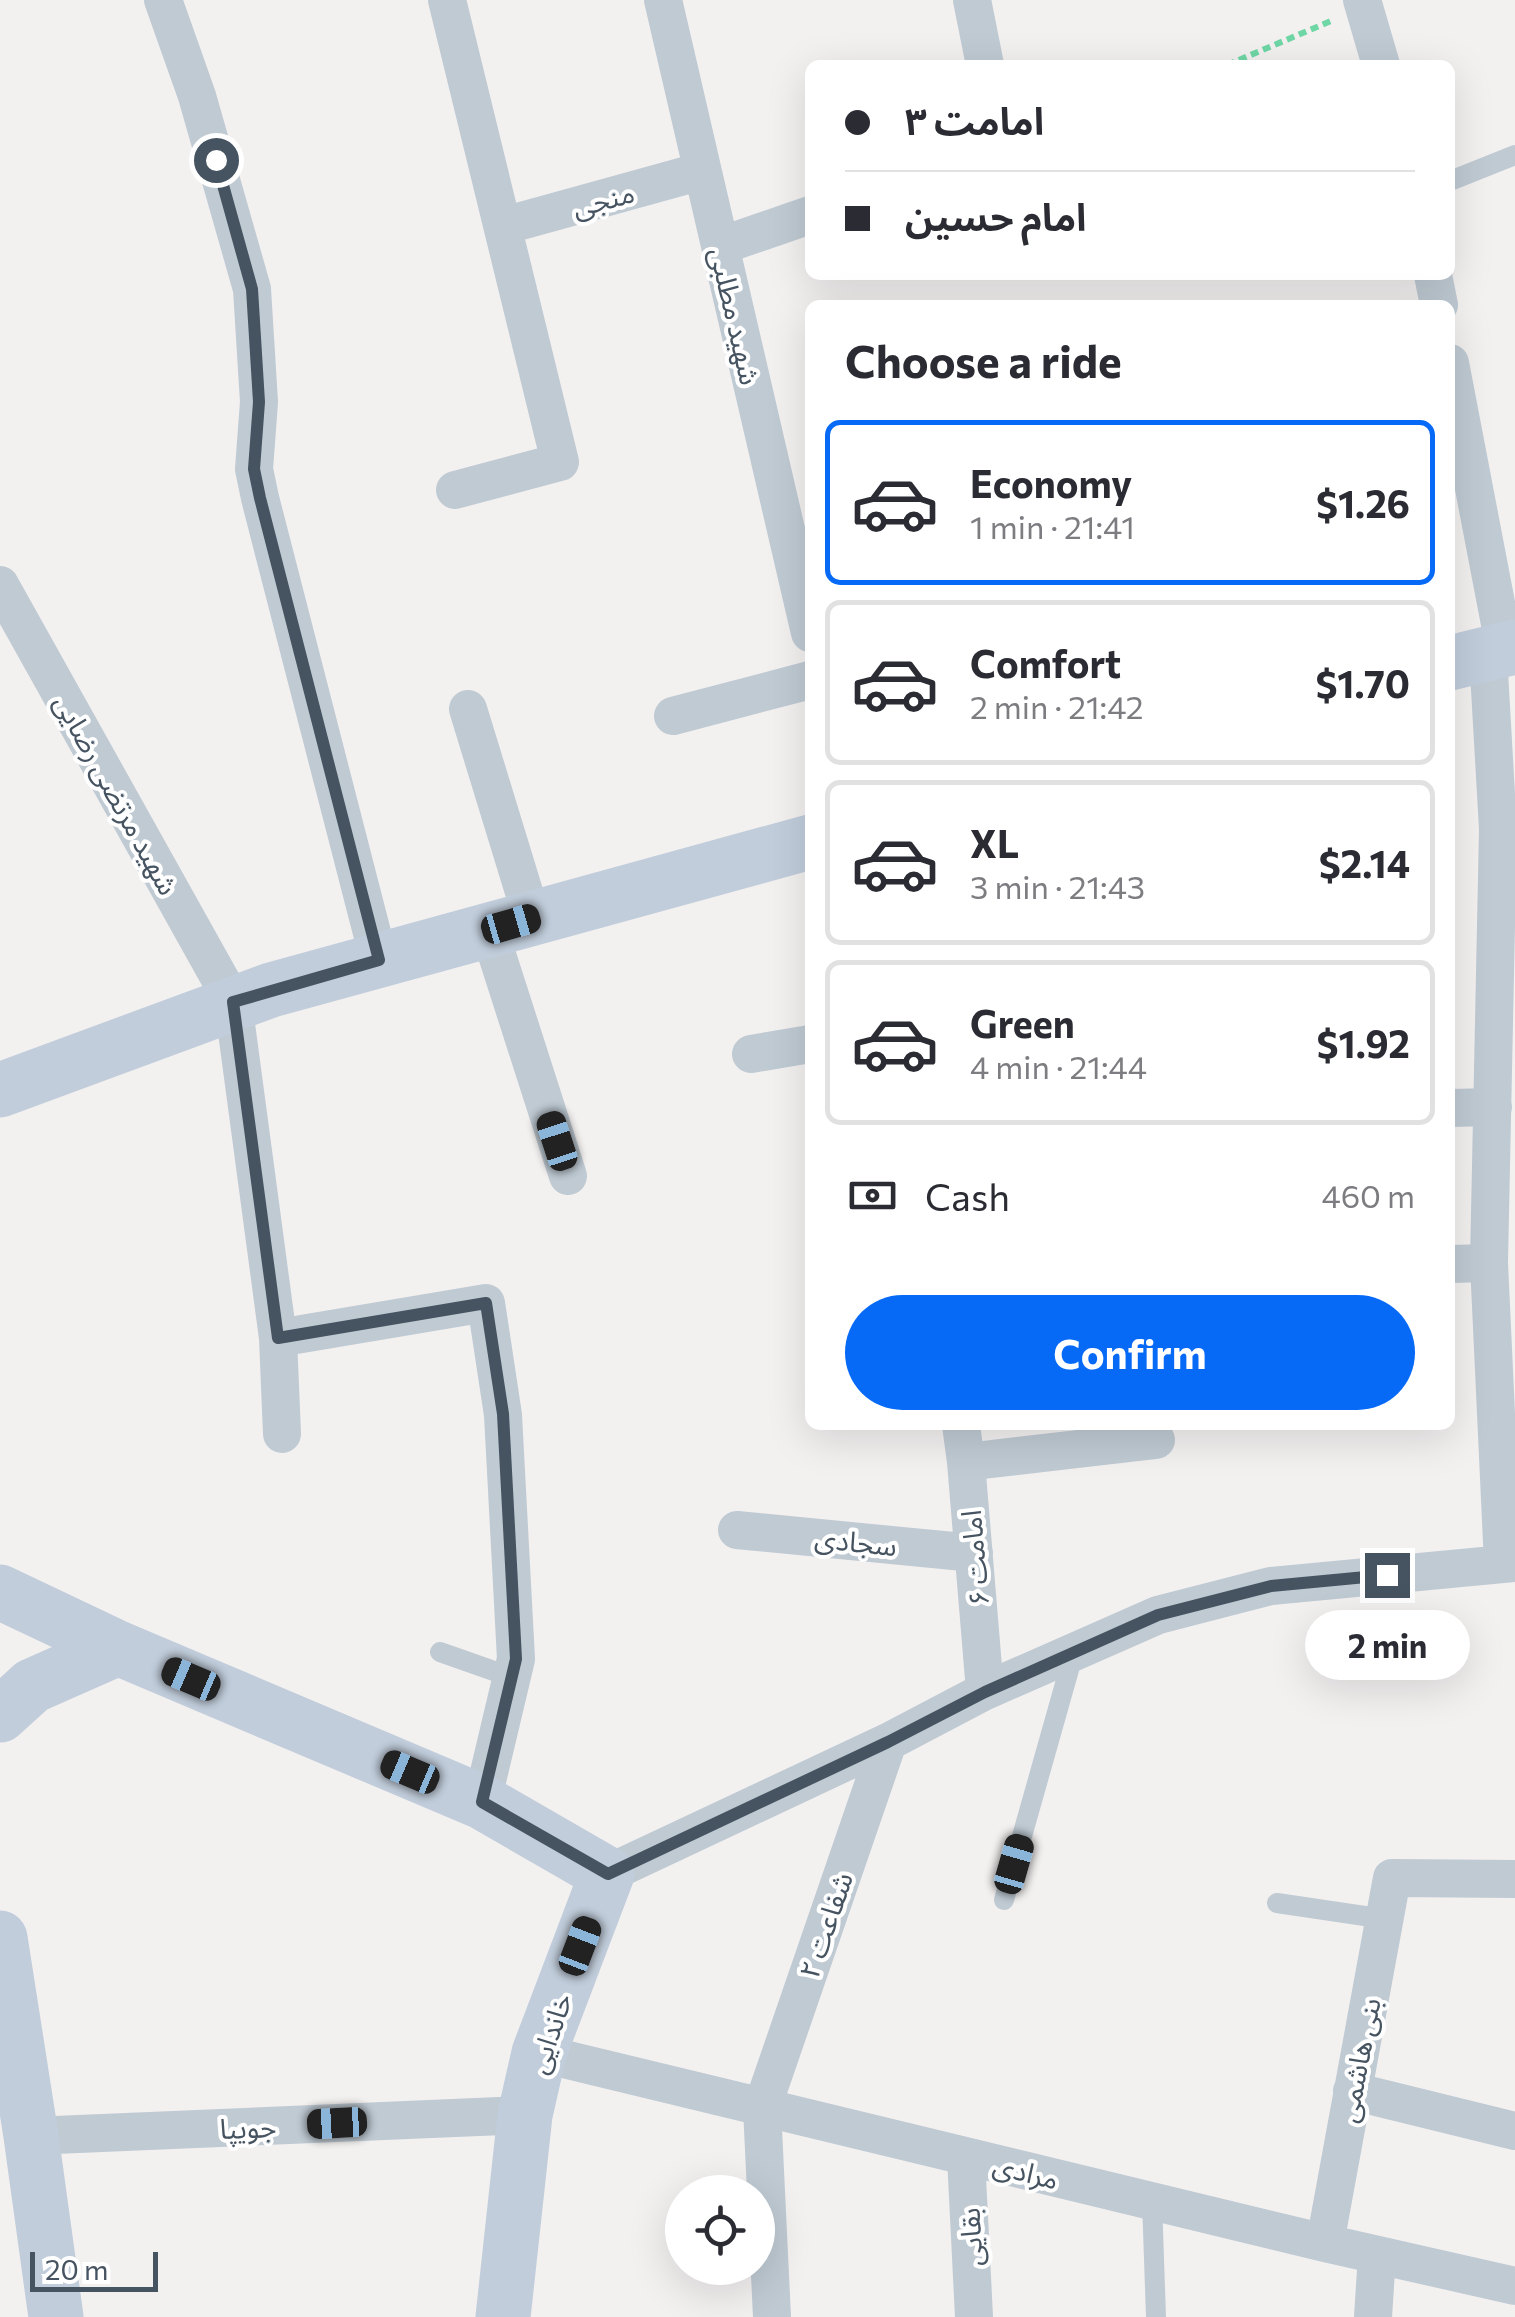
<!DOCTYPE html>
<html lang="en">
<head>
<meta charset="utf-8">
<style>
  body { margin:0; font-family:Commissioner,"Noto Sans Arabic",sans-serif; background:#f7f7f7; color:#2b2b33; height:100vh; display:flex; flex-direction:column; font-size:38px; white-space:nowrap }
  * { box-sizing:border-box; margin:0 }
  p { font-size:32px; color:#7c7c81 }
  .icon { flex:none; width:55px; height:55px; fill:none; stroke:currentColor; stroke-width:2; stroke-linecap:round; stroke-linejoin:round }
  .map { position:relative; flex:1; overflow:hidden }
  .details { position:absolute; left:805px; top:300px; width:650px; height:1130px; display:flex; flex-direction:column; background:#fff; border-radius:15px; box-shadow:0 10px 40px #0002 }
  .details>* { flex:none }
  .top-card { position:absolute; left:805px; top:60px; width:650px; height:220px; border-radius:15px; box-shadow:0 10px 40px #0002; display:grid; align-content:center; height:220px; padding:0 40px; background:#fff }
  .controls { position:absolute; left:665px; top:2175px; display:grid; gap:20px }
  .controls a { display:grid; place-items:center; width:110px; height:110px; border-radius:50%; background:#fff; box-shadow:0 10px 40px #0002; font-size:50px }
  .scale { position:absolute; left:30px; bottom:25px; width:128px; box-sizing:border-box; padding-left:10px; border:5px solid #465360; border-top:0; font-size:28px; line-height:35px; white-space:nowrap; color:#465360; -webkit-text-stroke:8px #fff; paint-order:stroke }
  .end { position:absolute; width:45px; height:45px; margin:-22px; border:12px solid #465360; background:#fff; box-shadow:0 0 0 5px #fff }
  .from { border-radius:50% }
  .bubble { position:absolute; height:70px; border-radius:35px; background:#fff; box-shadow:0 10px 40px #0002; font-size:32px; font-weight:700; line-height:70px; text-align:center }
  .car { position:absolute; width:30px; height:60px; margin:-30px -15px; border-radius:12px; box-shadow:0 0 8px 2px #0007; background:linear-gradient(#222 24%,#8ab4d8 0 40%,#222 0 76%,#8ab4d8 0 86%,#222 0) }
  .top-card b { display:flex; align-items:center; gap:35px; height:95px; font-size:38px }
  .top-card b+b { border-top:2px solid #e1e1e2 }
  .top-card i { width:25px; height:25px; background:#2b2b33 }
  ul { padding:0; list-style:none }
  li { display:flex; align-items:center; gap:30px; height:165px; margin:0 20px 15px; padding:0 20px; border:5px solid #e1e1e2; border-radius:15px }
  li div { flex:1 }
  li b { display:block; font-size:38px }
  li em { font-style:normal; font-weight:700 }
  li.current { border-color:#066af7 }
  li>.icon { width:90px; height:90px; stroke-width:1.5 }
  h2 { padding:0 40px; font-size:45px; line-height:120px }
  .pay { display:flex; align-items:center; gap:25px; height:110px; padding:0 40px; font-size:38px }
  .pay p { margin-inline-start:auto }
  .button { display:flex; gap:20px; margin-top:auto; padding:20px 40px }
  .button a { flex:1; height:115px; border-radius:60px; background:#066af7; color:#fff; font-size:40px; font-weight:700; line-height:115px; text-align:center }
  .map>svg:first-child { display:block }
  .lines { fill:none; stroke-linecap:round; stroke-linejoin:round }
  .path { stroke:#6fd6a5; stroke-width:6; stroke-dasharray:8 5; stroke-linecap:butt }
  .lane { stroke:#bfcad3; stroke-width:20 }
  .street { stroke:#bfcad3; stroke-width:38 }
  .secondary { stroke:#c1cddb; stroke-width:55 }
  .route { stroke:#465360; stroke-width:12 }
  .labels { text-anchor:middle; dominant-baseline:central; stroke-width:8; stroke-linejoin:round; paint-order:stroke }
  .street-label { font-size:28px; fill:#465360; stroke:#fff }
</style>
</head>
<body>
<div class="map">
<svg width="1515" height="2317" viewBox="0 0 1515 2317">
  <rect width="100%" height="100%" fill="#f3f0f0"/>
  <g class="lines">
    <path class="path" d="M1227,65l104,-44"/>
    <path class="lane" d="M1450,181l65,-26
      M440,1652l71,25
      M1004,1900l70,-248
      M1277,1903l108,16
      M1152,2201l4,116"/>
    <path class="street" d="M163,0l34,96 55,193 7,113 -5,67 6,29 119,462
      M447,0l113,462 -105,28
      M663,0l147,633
      M972,0l13,65
      M1362,0l19,65
      M503,226l199,-55
      M720,246l90,-31
      M1433,275l6,30
      M1450,363l55,287
      M0,585l233,417 45,336 4,96
      M1488,654l10,175 -9,434 14,301
      M468,709l64,209
      M673,716l137,-36
      M489,930l79,246
      M751,1054l59,-10
      M1450,1108l43,-1
      M1450,1264l39,-1
      M278,1338l208,-35 17,112 13,244 -34,143
      M961,1425l5,37 19,229
      M966,1462l190,-22
      M737,1530l237,23
      M607,1874l281,-132 97,-51 173,-76 113,-29 244,-23
      M539,2053l786,190 190,43
      M1352,2091l163,40
      M31,2136l494,-21
      M966,2157l8,160
      M1325,2243l67,-365 123,1
      M772,2317l-10,-209 126,-366
      M1373,2317l4,-62"/>
    <path class="secondary" d="M1450,663l65,-16
      M0,1090l271,-100 539,-148
      M0,1592l118,56 364,154 125,72 -68,179 -14,62 -22,202
      M0,1715l32,-29 86,-38
      M0,1938l31,198 25,181"/>
  </g>
  <g class="lines">
    <path class="route" d="M216,160l36,129 7,113 -5,67 6,29 119,462 -146,42 45,336 208,-35 17,111 13,245 -34,143 126,72 280,-132 97,-50 173,-77 113,-29 116,-11"/>
  </g>
  <g class="labels">
    <g class="street-label">
      <text transform="translate(603 199) rotate(-15)">منجی</text>
      <text transform="translate(736 316) rotate(77)">شهید مطلبی</text>
      <text transform="translate(117 794) rotate(61)">شهید مرتضی رضایی</text>
      <text transform="translate(856 1541) rotate(6)">سجادی</text>
      <text transform="translate(974 1558) rotate(-95)">امامت ۶</text>
      <text transform="translate(825 1925) rotate(-71)">شفاعت ۲</text>
      <text transform="translate(549 2033) rotate(-71)">خاندایی</text>
      <text transform="translate(1358 2060) rotate(-79)">بنی هاشمی</text>
      <text transform="translate(248 2127) rotate(-2)">جویپا</text>
      <text transform="translate(1026 2171) rotate(14)">مرادی</text>
      <text transform="translate(970 2237) rotate(-93)">بقایی</text>
    </g>
  </g>
</svg>
<div class="controls">
<a><svg class="icon" aria-label="locate" viewBox="0 0 24 24"><circle cx="12" cy="12" r="6"/><path d="M12 2v4M12 18v4M2 12h4M18 12h4"/></svg></a>
</div>
<div class="scale">20 m</div>
<i class="end from" style="left:216px;top:160px"></i>
<i class="end" style="left:1387px;top:1575px"></i>
<div class="bubble" style="left:1305px;top:1610px;width:165px">2 min</div>
<i class="car" style="left:511px;top:924px;rotate:74deg"></i>
<i class="car" style="left:557px;top:1141px;rotate:342deg"></i>
<i class="car" style="left:191px;top:1679px;rotate:293deg"></i>
<i class="car" style="left:410px;top:1772px;rotate:293deg"></i>
<i class="car" style="left:1014px;top:1864px;rotate:16deg"></i>
<i class="car" style="left:580px;top:1946px;rotate:21deg"></i>
<i class="car" style="left:337px;top:2123px;rotate:267deg"></i>
<div class="top-card">
<b><i class="from"></i>امامت ۳</b>
<b><i></i>امام حسین</b>
</div>
<section class="details">
<h2>Choose a ride</h2>
<ul>
<li class="current"><svg class="icon" aria-label="car" viewBox="0 0 24 24"><path d="M5 17H2v-5l4-1 3-4h7l3 4 3 1v5h-3M9 17h6M6 11h13"/><circle cx="7" cy="17" r="2"/><circle cx="17" cy="17" r="2"/></svg><div><b>Economy</b><p>1 min · 21:41</p></div><em>$1.26</em></li>
<li><svg class="icon" aria-label="car" viewBox="0 0 24 24"><path d="M5 17H2v-5l4-1 3-4h7l3 4 3 1v5h-3M9 17h6M6 11h13"/><circle cx="7" cy="17" r="2"/><circle cx="17" cy="17" r="2"/></svg><div><b>Comfort</b><p>2 min · 21:42</p></div><em>$1.70</em></li>
<li><svg class="icon" aria-label="car" viewBox="0 0 24 24"><path d="M5 17H2v-5l4-1 3-4h7l3 4 3 1v5h-3M9 17h6M6 11h13"/><circle cx="7" cy="17" r="2"/><circle cx="17" cy="17" r="2"/></svg><div><b>XL</b><p>3 min · 21:43</p></div><em>$2.14</em></li>
<li><svg class="icon" aria-label="car" viewBox="0 0 24 24"><path d="M5 17H2v-5l4-1 3-4h7l3 4 3 1v5h-3M9 17h6M6 11h13"/><circle cx="7" cy="17" r="2"/><circle cx="17" cy="17" r="2"/></svg><div><b>Green</b><p>4 min · 21:44</p></div><em>$1.92</em></li>
</ul>
<div class="pay"><svg class="icon" aria-label="cash" viewBox="0 0 24 24"><path d="M3 7h18v10H3z"/><circle cx="12" cy="12" r="2"/></svg>Cash<p>460 m</p></div>
<div class="button"><a>Confirm</a></div>
</section>
</div>
</body>
</html>
